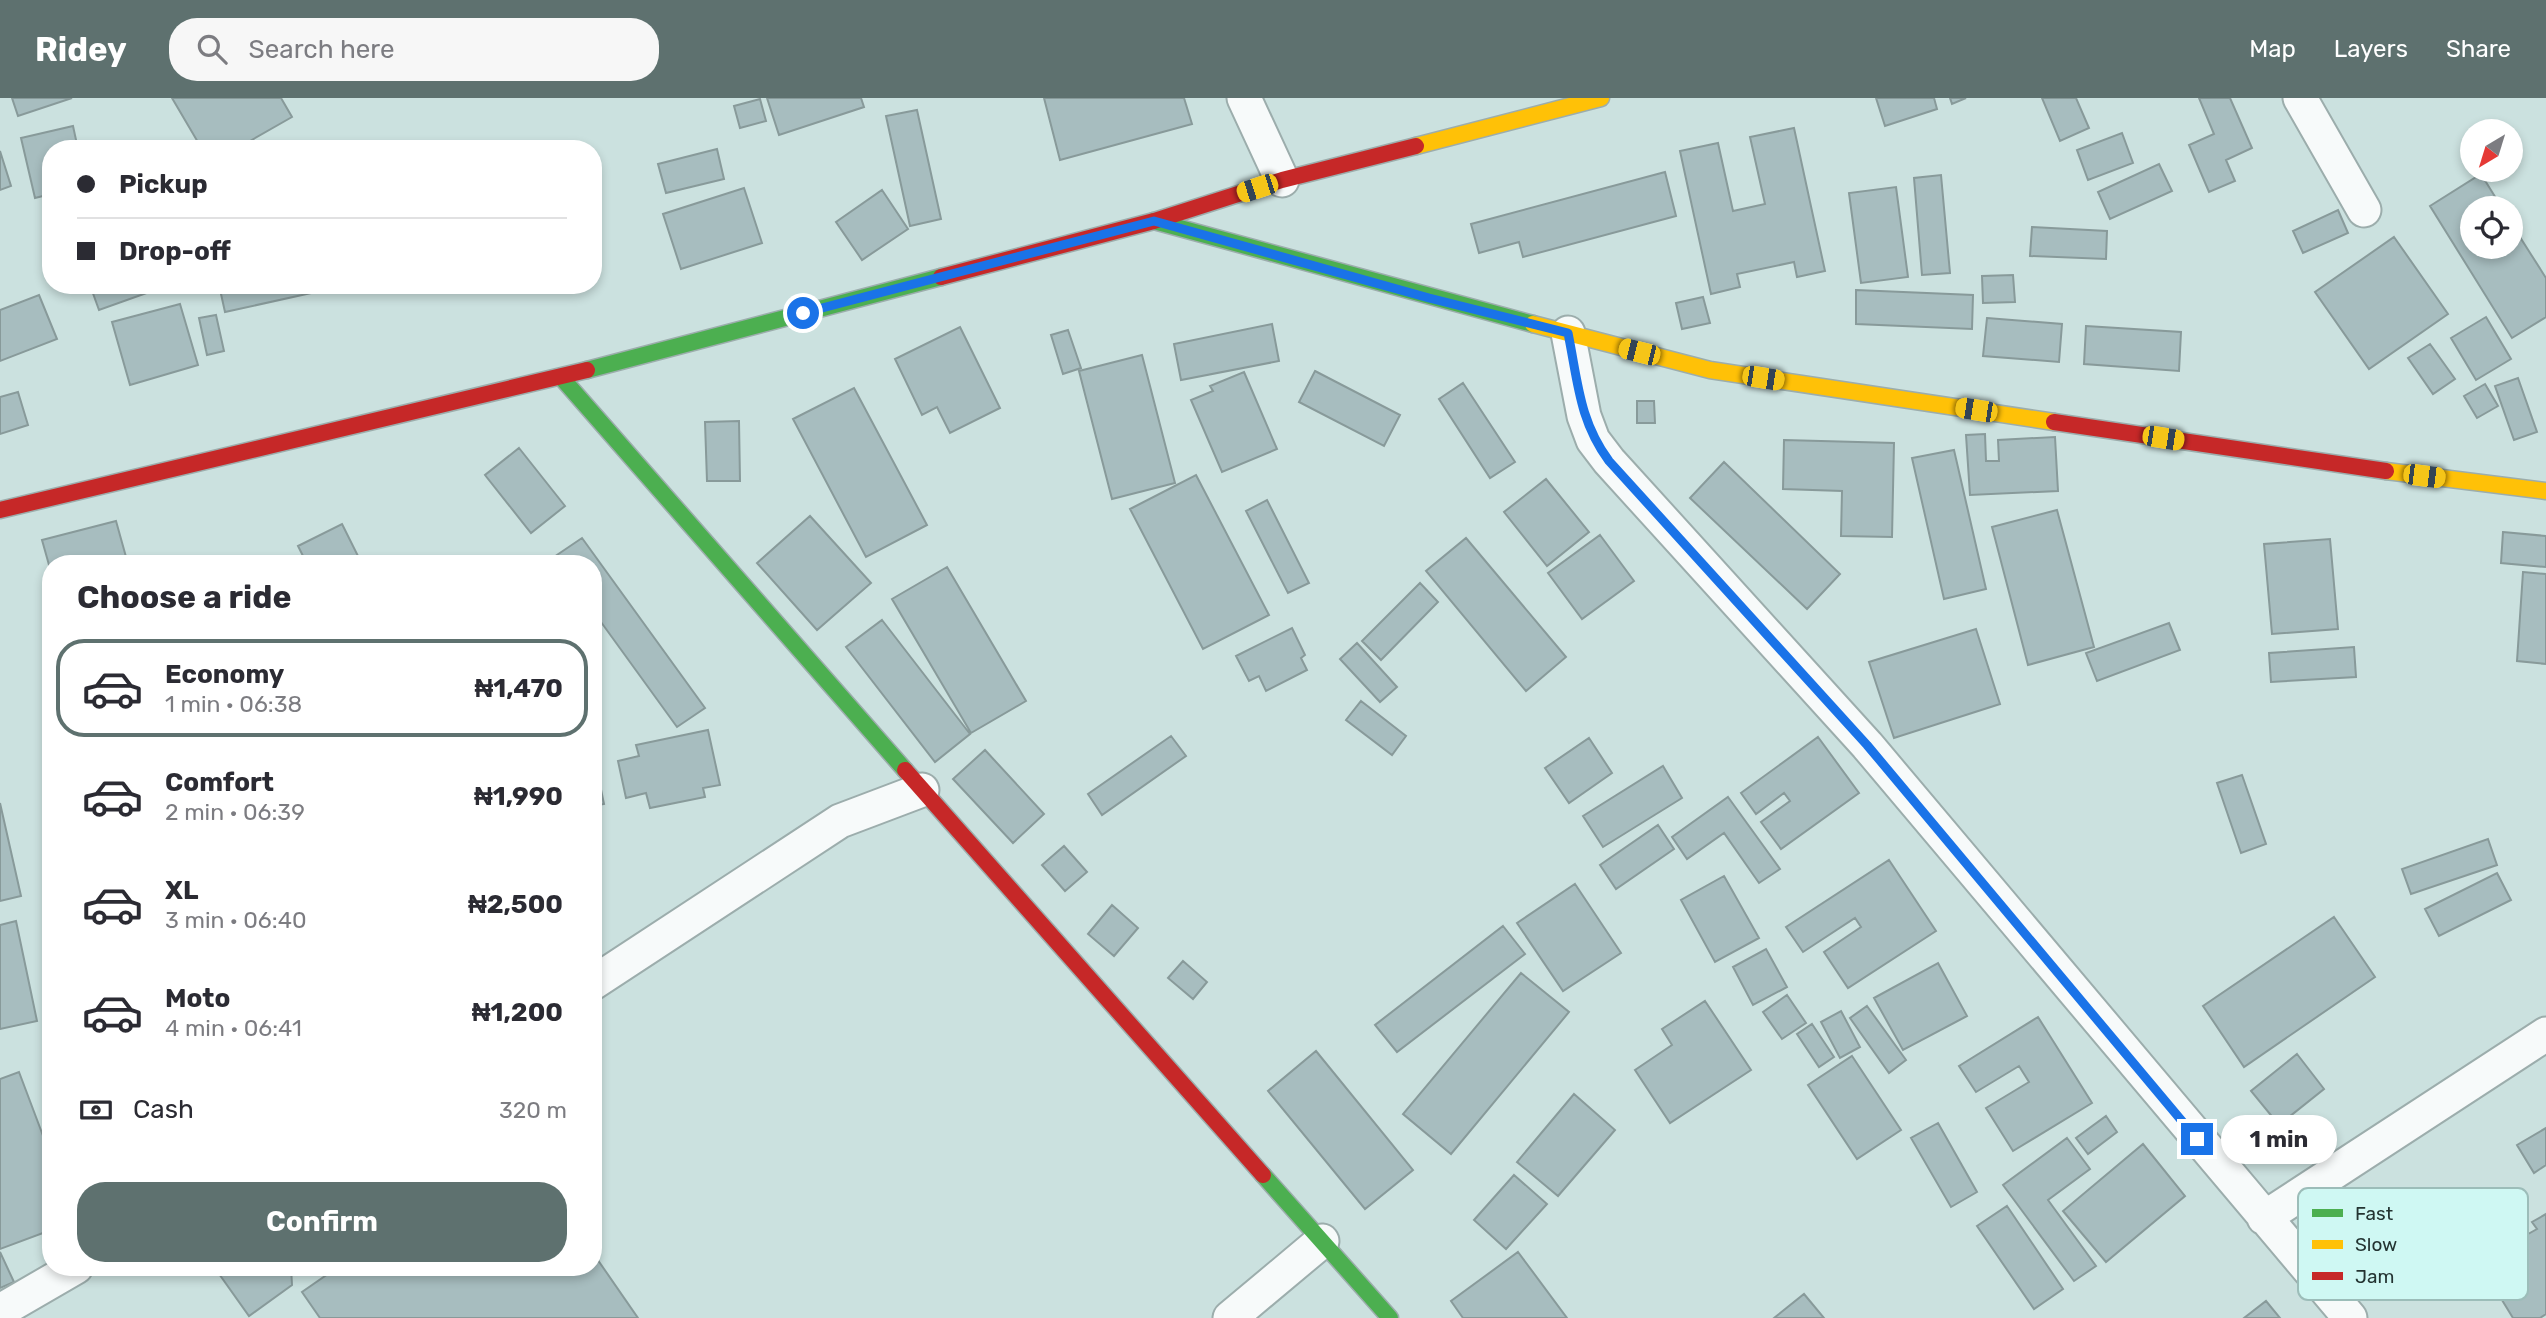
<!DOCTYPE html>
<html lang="en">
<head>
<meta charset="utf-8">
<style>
  body { margin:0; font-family:Rubik,sans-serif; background:#f7f7f7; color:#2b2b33; height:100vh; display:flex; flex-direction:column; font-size:26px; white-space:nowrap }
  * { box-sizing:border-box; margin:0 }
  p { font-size:23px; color:#7c7c81 }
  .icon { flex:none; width:38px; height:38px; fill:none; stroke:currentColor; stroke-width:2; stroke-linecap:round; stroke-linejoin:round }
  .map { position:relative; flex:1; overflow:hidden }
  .sheet { position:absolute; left:42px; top:457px; width:560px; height:721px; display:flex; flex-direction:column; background:#fff; border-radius:28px; box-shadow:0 4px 10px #0003 }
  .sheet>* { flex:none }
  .hud { position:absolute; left:42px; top:42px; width:560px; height:154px; border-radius:28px; box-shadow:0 4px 10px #0003; display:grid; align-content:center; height:154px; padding:0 35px; background:#fff }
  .needle { width:46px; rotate:218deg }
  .fabs { position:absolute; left:2460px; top:21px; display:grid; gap:14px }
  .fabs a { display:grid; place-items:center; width:63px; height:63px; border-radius:50%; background:#fff; box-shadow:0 4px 10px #0003; font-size:35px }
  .end { position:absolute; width:32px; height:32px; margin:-16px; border:9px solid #1a73e8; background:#fff; box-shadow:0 0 0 4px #fff }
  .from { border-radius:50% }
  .bubble { position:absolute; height:49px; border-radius:24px; background:#fff; box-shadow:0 4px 10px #0003; font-size:23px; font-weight:700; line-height:49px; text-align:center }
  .car { position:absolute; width:21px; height:42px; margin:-21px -10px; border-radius:9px; box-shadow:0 0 5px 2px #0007; background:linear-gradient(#f5c518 24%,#345 0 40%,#f5c518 0 76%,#345 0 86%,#f5c518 0) }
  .hud b { display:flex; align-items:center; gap:24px; height:66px; font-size:26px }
  .hud b+b { border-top:2px solid #e1e1e2 }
  .hud i { width:18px; height:18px; background:#2b2b33 }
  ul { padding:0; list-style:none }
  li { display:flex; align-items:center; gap:21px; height:98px; margin:0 14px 10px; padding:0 21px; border:4px solid transparent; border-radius:28px }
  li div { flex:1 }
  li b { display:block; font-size:26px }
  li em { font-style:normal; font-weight:700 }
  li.active { border-color:#5e716f }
  li>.icon { width:63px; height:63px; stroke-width:1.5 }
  h2 { padding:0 35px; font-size:32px; line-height:84px }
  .pay { display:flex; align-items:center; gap:18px; height:77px; padding:0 35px; font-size:26px }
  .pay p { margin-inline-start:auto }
  .primary-button { display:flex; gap:14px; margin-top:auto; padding:14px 35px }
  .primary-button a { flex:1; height:80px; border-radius:28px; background:#5e716f; color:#fff; font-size:28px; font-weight:700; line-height:80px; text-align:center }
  header { display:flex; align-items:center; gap:42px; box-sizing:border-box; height:98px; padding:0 35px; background:#5e716f; color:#fff }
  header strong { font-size:33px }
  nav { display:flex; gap:38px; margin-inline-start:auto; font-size:24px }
  .search { width:490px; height:63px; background:#f7f7f7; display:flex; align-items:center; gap:18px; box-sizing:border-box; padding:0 24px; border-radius:28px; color:#7c7c81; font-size:26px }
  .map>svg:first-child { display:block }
  .building { fill:#a7bdbf; stroke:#889a9a; stroke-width:2 }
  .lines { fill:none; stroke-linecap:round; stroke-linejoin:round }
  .street-casing { stroke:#9cadac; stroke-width:37 }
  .fast-casing { stroke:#9cadac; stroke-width:19 }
  .slow-casing { stroke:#9cadac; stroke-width:19 }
  .jam-casing { stroke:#9cadac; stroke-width:19 }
  .street { stroke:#f7fafa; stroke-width:33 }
  .fast { stroke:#4caf50; stroke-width:16 }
  .slow { stroke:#ffc107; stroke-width:16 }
  .jam { stroke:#c62828; stroke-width:16 }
  .route { stroke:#1a73e8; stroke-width:9 }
  .key { fill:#cff8f3; stroke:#9cbdb9; stroke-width:2 }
  .key-label { font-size:19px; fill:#243432 }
</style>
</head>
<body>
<header>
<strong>Ridey</strong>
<div class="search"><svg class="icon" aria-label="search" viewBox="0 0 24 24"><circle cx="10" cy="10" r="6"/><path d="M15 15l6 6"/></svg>Search here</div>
<nav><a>Map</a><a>Layers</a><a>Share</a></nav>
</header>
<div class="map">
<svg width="2546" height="1220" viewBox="0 0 2546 1220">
  <rect width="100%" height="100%" fill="#cbe1df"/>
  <path class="building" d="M12,0h60l-54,18z
    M172,0h109l11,19 -56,32h-34z
    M767,0h94l3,9 -85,28z
    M1044,0h140l8,26 -132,36z
    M1876,0h58l3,11 -52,17z
    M1950,0h16l-14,6z
    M2042,0h34l13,30 -29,13z
    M2199,0h31l22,50 -26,12 9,21 -26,11 -20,-47 25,-11z
    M760,1l6,22 -26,7 -6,-22z
    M917,12l24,109 -31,7 -24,-110z
    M73,28l5,23h-27v45l-16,4 -14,-60z
    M1794,30l31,143 -28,6 -3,-15 -57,12 3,13 -29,7 -31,-143 38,-8 15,68 32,-7 -15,-67z
    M2122,35l11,30 -45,17 -11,-30z
    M717,51l7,30 -58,14 -8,-29z
    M0,53l11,35 -11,4z
    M2159,66l13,27 -62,28 -12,-27z
    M1665,74l11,44 -153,41 -4,-15 -40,11 -8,-29z
    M2481,76l21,34h-29v39h38v-24l35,55v39l-34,21 -82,-132z
    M1941,77l9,98 -28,2 -8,-97z
    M1896,89l12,90 -47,6 -12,-90z
    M744,90l18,55 -81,26 -18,-55z
    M882,92l26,39 -46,31 -26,-38z
    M2338,112l10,23 -45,20 -10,-22z
    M2032,129l75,4 -1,28 -76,-3z
    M2394,139l54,77 -79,55 -54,-77z
    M2013,177l2,27 -32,1 -1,-27z
    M90,187h79l-70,25z
    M219,187h124v1l-118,26z
    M1856,192l117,5 -1,34 -116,-5z
    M39,197l18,44 -57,22v-51z
    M1703,199l7,26 -28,6 -6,-26z
    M180,206l18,61 -68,20 -18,-63z
    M216,217l8,36 -17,4 -8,-37z
    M2486,219l25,42 -35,21 -25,-42z
    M1987,220l75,6 -3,38 -76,-6z
    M1272,226l7,37 -98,19 -7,-36z
    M2086,228l95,6 -2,39 -95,-7z
    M960,229l40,81 -50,25 -13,-26 -15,8 -27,-56z
    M1068,232l13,38 -18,6 -12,-39z
    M2430,246l25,35 -22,15 -25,-36z
    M1142,257l33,128 -63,16 -33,-128z
    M1315,273l85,44 -16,31 -85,-44z
    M1244,274l33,77 -55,23 -31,-72 22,-9 -3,-5z
    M2518,280l19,54 -23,8 -19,-54z
    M1463,285l52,79 -25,16 -51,-79z
    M2485,286l13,22 -21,12 -13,-22z
    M854,290l73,137 -61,32 -73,-138z
    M18,294l10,33 -28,9v-37z
    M1637,303h17l1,22h-18z
    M739,323l1,60h-33l-2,-59z
    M1985,336l1,27h13l-1,-21 57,-3 3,54 -88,4 -4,-60z
    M1784,342l110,3 -2,94 -51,-1 1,-45 -59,-2z
    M519,350l46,58 -34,27 -46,-58z
    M1954,352l32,139 -42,10 -32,-141z
    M1724,364l116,112 -33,35 -117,-111z
    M1196,377l73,140 -66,34 -73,-140z
    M1546,381l43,53 -42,34 -43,-54z
    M1267,402l42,83 -21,10 -42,-82z
    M2057,412l37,137 -66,18 -36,-138z
    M810,418l61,67 -54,47 -60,-67z
    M116,423l12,43h-77v8l-9,-32z
    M342,426l17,34 -11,6h-41l-9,-18z
    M2503,434l43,4v31l-45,-4z
    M1600,437l34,46 -52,38 -34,-46z
    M582,440l123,170 -28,19 -84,-116v-47h-34l-5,-7z
    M1466,440l100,119 -40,34 -100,-120z
    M2330,441l8,90 -66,5 -8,-90z
    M947,469l79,134 -55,32 -79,-134z
    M2523,474l23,2v90l-29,-3z
    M1420,485l18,19 -57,58 -19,-19z
    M882,522l88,114 -35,28 -89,-115z
    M2169,525l11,27 -83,31 -11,-28z
    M1292,530l13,27 -4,3 6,12 -41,21 -7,-15 -10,5 -13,-25z
    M1976,531l24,75 -106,34 -25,-76z
    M1357,545l40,44 -17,15 -40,-43z
    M2354,549l2,30 -85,5 -2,-29z
    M1361,603l45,35 -14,19 -46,-35z
    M708,632l12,55 -17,3 2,9 -55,11 -4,-15 -20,5 -8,-37 21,-5 -3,-11z
    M1171,638l15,20 -84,59 -14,-21z
    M1818,639l41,56 -78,56 -20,-27 29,-21 -6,-8 -28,21 -15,-21z
    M1589,640l23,35 -43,30 -24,-35z
    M985,652l59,64 -31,29 -60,-64z
    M593,653l11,53 -11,2z
    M1663,668l19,32 -79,49 -20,-31z
    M2242,677l24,69 -25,9 -24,-70z
    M1728,699l52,72 -21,14 -35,-50 -37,26 -15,-22z
    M0,705l21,93 -21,5z
    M1658,727l16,24 -58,40 -16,-24z
    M2488,741l9,26 -86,29 -9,-25z
    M1064,748l23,26 -22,19 -23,-26z
    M1889,762l47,71 -88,57 -24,-36 37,-25 -6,-9 -52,34 -17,-25z
    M2497,775l14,27 -72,36 -14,-27z
    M1724,778l35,62 -44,24 -34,-62z
    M1575,786l46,69 -58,38 -46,-68z
    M1112,807l26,23 -24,28 -26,-22z
    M2334,819l41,60 -131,90 -41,-61z
    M16,823l21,100 -37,8v-104z
    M1503,828l22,28 -128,98 -22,-27z
    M1766,851l21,38 -34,18 -20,-38z
    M1183,863l24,21 -14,17 -25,-21z
    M1938,865l29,53 -64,34 -29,-52z
    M1521,875l48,39 -118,142 -48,-40z
    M1787,897l19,28 -24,16 -19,-27z
    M1705,903l46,69 -81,53 -35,-53 37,-25 -10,-16z
    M1867,908l39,54 -17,13 -39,-55z
    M1841,913l19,36 -20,11 -19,-36z
    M2038,919l54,86 -79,48 -27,-43 43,-26 -10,-16 -43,26 -17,-26z
    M1812,926l22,33 -15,10 -22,-33z
    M1316,953l97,119 -48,39 -97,-118z
    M2297,956l27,35 -45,36 -28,-34z
    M1852,958l49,74 -44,29 -49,-74z
    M19,974l32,85v73l-51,19v-170z
    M1574,996l41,36 -57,66 -41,-34z
    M2106,1018l11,16 -29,22 -12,-16z
    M1938,1025l39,69 -26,15 -40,-69z
    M2546,1030v37l-12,8 -17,-28z
    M2067,1040l23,31 -42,31 48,66 -22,15 -71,-96z
    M2143,1046l42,52 -79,66 -43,-51z
    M1514,1077l33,29 -41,45 -32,-29z
    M2007,1108l56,83 -29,20 -57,-83z
    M2546,1116v100l-6,4h-27l-41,-67 32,-19 8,11 25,-14 -5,-7z
    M0,1154l14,30 -14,6z
    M1518,1154l49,66h-104l-12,-17z
    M593,1155l45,65h-318l-18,-26 36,-25h255z
    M223,1169h68l1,18 -43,31 -32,-45z
    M1804,1196l20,24h-50z
    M2266,1203l14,17h-36z"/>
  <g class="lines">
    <g class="street-casing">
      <path id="street" d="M1244,0l38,82
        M2300,0l64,112
        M1568,235l16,83 9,24 16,21 258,284 483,573
        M593,885l247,-162 82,-31
        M2264,1120l282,-184
        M0,1213l76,-44
        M1230,1220l92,-77"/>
    </g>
    <g class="fast-casing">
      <path id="fast" d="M1154,123l379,103
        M587,272l354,-93
        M561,279l344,393
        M1263,1077l127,143"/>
    </g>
    <g class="slow-casing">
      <path id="slow" d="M1416,48l185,-48
        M1533,226l177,46 344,52
        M2386,373l160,20"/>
    </g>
    <g class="jam-casing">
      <path id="jam" d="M941,179l213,-56 128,-41 134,-34
        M2054,324l332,49
        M0,412l587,-140
        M905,672l358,405"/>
    </g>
    <use href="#street" class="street"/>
    <use href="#fast" class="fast"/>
    <use href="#slow" class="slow"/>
    <use href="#jam" class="jam"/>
  </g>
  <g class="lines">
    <path class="route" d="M803,215l351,-92 275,77 139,35c10,49 11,87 41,128l258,284 330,394"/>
  </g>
  <rect x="2298" y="1090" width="230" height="112" rx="10" class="key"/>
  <rect x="2312" y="1111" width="31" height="8" fill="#4caf50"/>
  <rect x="2312" y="1142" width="31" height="9" fill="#ffc107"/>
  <rect x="2312" y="1174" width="31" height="8" fill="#c62828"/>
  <g class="key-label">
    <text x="2355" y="1122">Fast</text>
    <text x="2355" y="1153">Slow</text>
    <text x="2355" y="1185">Jam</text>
  </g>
</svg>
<div class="fabs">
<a><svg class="needle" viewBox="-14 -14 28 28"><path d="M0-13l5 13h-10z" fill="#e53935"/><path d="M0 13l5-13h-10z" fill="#7c7c81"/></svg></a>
<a><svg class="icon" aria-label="locate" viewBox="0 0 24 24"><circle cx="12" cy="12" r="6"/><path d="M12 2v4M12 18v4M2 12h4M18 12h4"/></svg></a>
</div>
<i class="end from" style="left:803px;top:215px"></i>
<i class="end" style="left:2197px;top:1041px"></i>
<div class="bubble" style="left:2221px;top:1017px;width:116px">1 min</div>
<i class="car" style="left:1257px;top:90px;rotate:252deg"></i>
<i class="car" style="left:1639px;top:254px;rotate:284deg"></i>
<i class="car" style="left:1763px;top:280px;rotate:99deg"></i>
<i class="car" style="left:1976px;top:312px;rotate:279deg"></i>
<i class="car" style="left:2163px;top:340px;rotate:99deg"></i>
<i class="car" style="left:2424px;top:378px;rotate:97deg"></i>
<div class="hud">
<b><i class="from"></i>Pickup</b>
<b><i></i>Drop-off</b>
</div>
<section class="sheet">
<h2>Choose a ride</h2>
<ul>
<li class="active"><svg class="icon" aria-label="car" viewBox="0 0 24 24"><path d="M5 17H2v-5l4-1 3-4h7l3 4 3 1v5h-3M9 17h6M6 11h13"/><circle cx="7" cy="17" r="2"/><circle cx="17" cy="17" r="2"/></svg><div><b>Economy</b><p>1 min · 06:38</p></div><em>₦1,470</em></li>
<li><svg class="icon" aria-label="car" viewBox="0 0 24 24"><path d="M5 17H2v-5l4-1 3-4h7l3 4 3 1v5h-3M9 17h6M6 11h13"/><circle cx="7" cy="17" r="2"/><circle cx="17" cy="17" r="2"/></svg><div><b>Comfort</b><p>2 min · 06:39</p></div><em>₦1,990</em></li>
<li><svg class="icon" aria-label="car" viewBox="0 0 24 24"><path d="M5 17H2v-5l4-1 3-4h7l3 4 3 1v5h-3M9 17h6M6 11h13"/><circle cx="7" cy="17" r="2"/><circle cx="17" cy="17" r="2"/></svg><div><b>XL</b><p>3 min · 06:40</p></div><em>₦2,500</em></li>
<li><svg class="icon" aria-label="car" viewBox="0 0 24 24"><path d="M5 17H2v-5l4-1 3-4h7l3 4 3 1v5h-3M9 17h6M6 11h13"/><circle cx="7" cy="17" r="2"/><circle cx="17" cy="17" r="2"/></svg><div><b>Moto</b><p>4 min · 06:41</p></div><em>₦1,200</em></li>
</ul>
<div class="pay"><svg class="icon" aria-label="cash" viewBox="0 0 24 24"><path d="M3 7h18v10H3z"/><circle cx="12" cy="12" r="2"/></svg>Cash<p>320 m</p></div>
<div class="primary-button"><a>Confirm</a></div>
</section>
</div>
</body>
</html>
